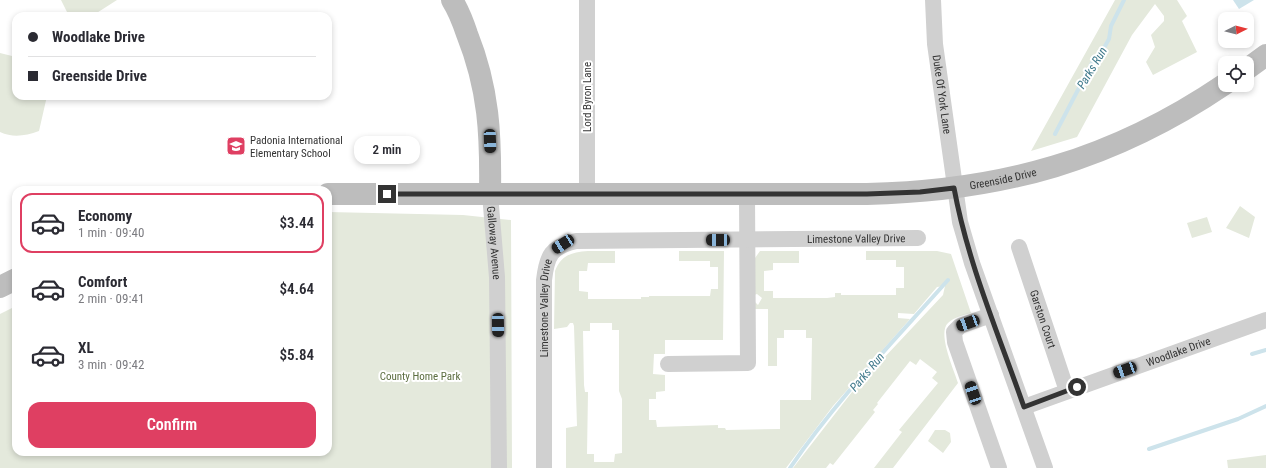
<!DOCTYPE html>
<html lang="en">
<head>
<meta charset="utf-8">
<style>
  body { margin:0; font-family:"Roboto Condensed",sans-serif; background:#f2f2f3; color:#2b2b33; height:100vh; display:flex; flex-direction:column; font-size:15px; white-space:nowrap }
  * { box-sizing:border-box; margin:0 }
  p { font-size:13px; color:#7c7c81 }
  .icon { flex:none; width:22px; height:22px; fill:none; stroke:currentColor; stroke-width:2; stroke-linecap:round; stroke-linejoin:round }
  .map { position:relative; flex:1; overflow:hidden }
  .panel { position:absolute; left:12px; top:186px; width:320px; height:270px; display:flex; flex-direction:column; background:#fff; border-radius:12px; box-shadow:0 2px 6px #0003 }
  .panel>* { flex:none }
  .top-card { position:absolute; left:12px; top:12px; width:320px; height:88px; border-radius:12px; box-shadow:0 2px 6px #0003; display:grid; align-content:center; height:88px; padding:0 16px; background:#fff }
  .needle { width:26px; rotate:84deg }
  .tools { position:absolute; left:1218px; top:12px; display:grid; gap:8px }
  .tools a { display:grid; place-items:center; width:36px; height:36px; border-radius:8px; background:#fff; box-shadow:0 2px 6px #0003; font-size:20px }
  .end { position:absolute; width:18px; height:18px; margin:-9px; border:5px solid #333; background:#fff; box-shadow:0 0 0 2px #fff }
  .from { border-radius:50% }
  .bubble { position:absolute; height:28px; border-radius:12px; background:#fff; box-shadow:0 2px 6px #0003; font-size:13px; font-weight:600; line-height:28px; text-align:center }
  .car { position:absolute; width:12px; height:24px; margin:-12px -6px; border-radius:5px; box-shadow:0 0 3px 1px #0007; background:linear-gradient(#222 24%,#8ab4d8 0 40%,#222 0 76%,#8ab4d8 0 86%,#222 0) }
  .top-card b { display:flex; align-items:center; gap:14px; height:38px; font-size:15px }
  .top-card b+b { border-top:1px solid #e1e1e2 }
  .top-card i { width:10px; height:10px; background:#2b2b33 }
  ul { padding:7px 0 0; list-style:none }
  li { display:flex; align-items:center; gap:12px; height:60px; margin:0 8px 6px; padding:0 8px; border:2px solid transparent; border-radius:12px }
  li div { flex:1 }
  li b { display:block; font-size:15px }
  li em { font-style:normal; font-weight:600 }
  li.on { border-color:#df3f62 }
  li>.icon { width:36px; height:36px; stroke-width:1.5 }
  .cta { display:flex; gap:8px; margin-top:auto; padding:8px 16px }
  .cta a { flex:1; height:46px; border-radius:12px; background:#df3f62; color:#fff; font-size:16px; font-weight:600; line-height:46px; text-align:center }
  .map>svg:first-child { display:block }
  .green { fill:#e4e9dc; fill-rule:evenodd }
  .water { fill:#cde3eb }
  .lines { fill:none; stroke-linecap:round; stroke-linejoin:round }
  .stream { stroke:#cde3eb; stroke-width:4 }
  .street { stroke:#d0d0d0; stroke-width:16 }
  .secondary { stroke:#bdbdbd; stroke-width:22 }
  .route { stroke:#333; stroke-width:5 }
  .labels { text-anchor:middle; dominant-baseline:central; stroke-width:4; stroke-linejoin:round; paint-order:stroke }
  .street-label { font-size:11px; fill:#333; stroke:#fff }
  .poi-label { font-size:11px; fill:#333; stroke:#fff; text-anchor:start }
  .park-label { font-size:11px; fill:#5c6e41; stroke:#fff }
  .water-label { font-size:12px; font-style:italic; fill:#407a8c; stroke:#fff }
</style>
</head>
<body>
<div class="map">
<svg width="1266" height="468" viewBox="0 0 1266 468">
  <rect width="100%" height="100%" fill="#fff"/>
  <path class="green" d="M61,0h56l-25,16h-23z
    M1115,0h62l10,16 -5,5 15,31 -44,23 -7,-13 9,-15 -4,-12 13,-14v-5l-9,-12 -23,31 -55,102 -46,14z
    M0,53l16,4v39h31l-8,35c-14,5 -26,7 -39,1z
    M1240,206l15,11 -6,21 -23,-10z
    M328,212l135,3 48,5 1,248h-512v-154l16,-8v146h312z
    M1207,217l5,15 -20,6 -5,-15z
    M588,251h27v12h-27l-1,8h-8v20l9,1v7h53v-2h8v-1h61l1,-7h7v-22h-8v-6h-31v-10h45l-1,89h-58v14h-11l-1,20 12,1v16l-9,1v7h-7v21h7l1,7 61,-2v3h7l1,2 54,-1v-29h31l1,-62h-6v-8h-22v8h-7v28h-9v-57h-14v-8l4,4 4,-7 -5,-4 -3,1 1,-37 5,-7h39v12h-26v7l-9,1v20h9v7h54l8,-1v-4h6v2h55v-7h8v-21h-8v-7h-30v-9h71l14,3 20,59c-7,2 -17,4 -23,10 -11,10 6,47 10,60l-65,85h-19l28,-36 -3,-2 39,-47 -6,-5 5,-6 -17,-13 -4,6 -6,-4 -33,42 1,1 -5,6 2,2 -42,53 -3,-2 -4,5h-33l59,-76 91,-97 2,-9 -8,1 -23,27 -16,-1v5l12,1 -77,87 -47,62h-220v-40l11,-2 -3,-100 -1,-3h-3l-3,4 -13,2 1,-58c6,-16 17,-19 33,-20zM590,323h22v7h7v61l3,8v54l-7,1 -1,8h-20v-8h-7l1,-62h-3l-1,-7 -1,-54h7z
    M935,430h10l5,3 1,9 -8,11 -15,-12z
    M1266,455v13h-38l-1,-8z"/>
  <path class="water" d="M1233,0h21l-15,9z"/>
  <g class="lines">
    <path class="stream" d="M1055,134l39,-75 7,-6 8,-14 2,-13 13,-26
      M1252,354l14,-4
      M1149,449l89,-30 28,-13
      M790,468c46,-68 104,-127 158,-188"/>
    <g class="street">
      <path id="s1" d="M933,0l2,44 25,178 12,41 73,205"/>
      <path id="s2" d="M490,194l7,83 2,191"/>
      <path d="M587,194v-194"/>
      <path id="s3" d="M1019,247l48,144"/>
      <path d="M991,315l-31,11 -6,6 1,10 44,126"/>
      <path d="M668,364l80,-1 -1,-169"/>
      <path id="s4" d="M1024,407l242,-87"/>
      <path id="s5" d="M544,468v-188c3,-25 7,-33 32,-39l342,-3"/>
    </g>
    <g class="secondary">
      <path d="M452,0c7,11 11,22 15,34 22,55 24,101 23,160"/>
      <path d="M1247,69l19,-14"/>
      <path id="s6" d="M328,194h539c135,-3 246,-34 358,-110"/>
      <path d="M0,287l16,-8"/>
    </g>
  </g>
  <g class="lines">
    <path class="route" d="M387,194h480l53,-2 34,-4c14,76 45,147 70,219l53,-20"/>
  </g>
  <defs>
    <g id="school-square" transform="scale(1)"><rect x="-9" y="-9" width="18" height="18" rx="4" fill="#df3f62" stroke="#fff"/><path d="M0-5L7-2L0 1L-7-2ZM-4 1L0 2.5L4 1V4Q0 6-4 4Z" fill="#fff"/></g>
  </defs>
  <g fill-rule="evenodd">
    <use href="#school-square" x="236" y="146"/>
  </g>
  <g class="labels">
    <g class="street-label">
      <text stroke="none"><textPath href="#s1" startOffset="95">Duke Of York Lane</textPath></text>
      <text transform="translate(587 97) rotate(-90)">Lord Byron Lane</text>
      <text stroke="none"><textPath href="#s6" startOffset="676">Greenside Drive</textPath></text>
      <text stroke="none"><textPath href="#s5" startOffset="524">Limestone Valley Drive</textPath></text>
      <text stroke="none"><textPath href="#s2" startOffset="49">Galloway Avenue</textPath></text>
      <text stroke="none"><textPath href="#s5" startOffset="160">Limestone Valley Drive</textPath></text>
      <text stroke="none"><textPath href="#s3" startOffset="76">Garston Court</textPath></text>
      <text stroke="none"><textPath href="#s4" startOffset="164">Woodlake Drive</textPath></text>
    </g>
    <g class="poi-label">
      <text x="250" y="140">Padonia International<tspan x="250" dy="13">Elementary School</tspan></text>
    </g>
    <g class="park-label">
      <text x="420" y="376">County Home Park</text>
    </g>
    <g class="water-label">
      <text transform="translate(1092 68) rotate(-59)">Parks Run</text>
      <text transform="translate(867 372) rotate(-50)">Parks Run</text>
    </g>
  </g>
</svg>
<div class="tools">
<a><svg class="needle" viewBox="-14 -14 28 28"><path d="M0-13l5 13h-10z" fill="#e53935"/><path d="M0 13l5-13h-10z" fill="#7c7c81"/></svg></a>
<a><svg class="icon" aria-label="locate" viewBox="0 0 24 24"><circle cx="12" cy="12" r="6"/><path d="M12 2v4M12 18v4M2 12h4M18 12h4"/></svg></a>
</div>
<i class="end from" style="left:1077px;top:387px"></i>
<i class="end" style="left:387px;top:194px"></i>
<div class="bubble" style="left:354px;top:136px;width:66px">2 min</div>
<i class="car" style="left:490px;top:141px;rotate:178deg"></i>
<i class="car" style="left:718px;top:240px;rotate:270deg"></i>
<i class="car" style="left:563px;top:244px;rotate:237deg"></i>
<i class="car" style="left:968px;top:323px;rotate:250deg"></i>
<i class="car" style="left:498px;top:325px;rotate:179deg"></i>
<i class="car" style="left:1125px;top:370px;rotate:250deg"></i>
<i class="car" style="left:973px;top:393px;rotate:341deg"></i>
<div class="top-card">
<b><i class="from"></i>Woodlake Drive</b>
<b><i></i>Greenside Drive</b>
</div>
<section class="panel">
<ul>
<li class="on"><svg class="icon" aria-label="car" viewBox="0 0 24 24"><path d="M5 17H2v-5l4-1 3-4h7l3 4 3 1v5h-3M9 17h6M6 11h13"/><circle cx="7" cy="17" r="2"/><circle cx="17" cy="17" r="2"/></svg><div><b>Economy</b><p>1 min · 09:40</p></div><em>$3.44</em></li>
<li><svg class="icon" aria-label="car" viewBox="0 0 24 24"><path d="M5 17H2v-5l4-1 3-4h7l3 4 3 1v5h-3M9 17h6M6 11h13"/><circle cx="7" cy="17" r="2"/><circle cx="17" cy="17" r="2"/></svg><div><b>Comfort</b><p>2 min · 09:41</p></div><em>$4.64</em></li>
<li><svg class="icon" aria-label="car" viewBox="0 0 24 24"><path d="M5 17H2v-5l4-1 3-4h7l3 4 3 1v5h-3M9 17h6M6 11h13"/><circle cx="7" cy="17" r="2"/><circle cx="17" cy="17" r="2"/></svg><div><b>XL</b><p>3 min · 09:42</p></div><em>$5.84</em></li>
</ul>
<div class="cta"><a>Confirm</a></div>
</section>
</div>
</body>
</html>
